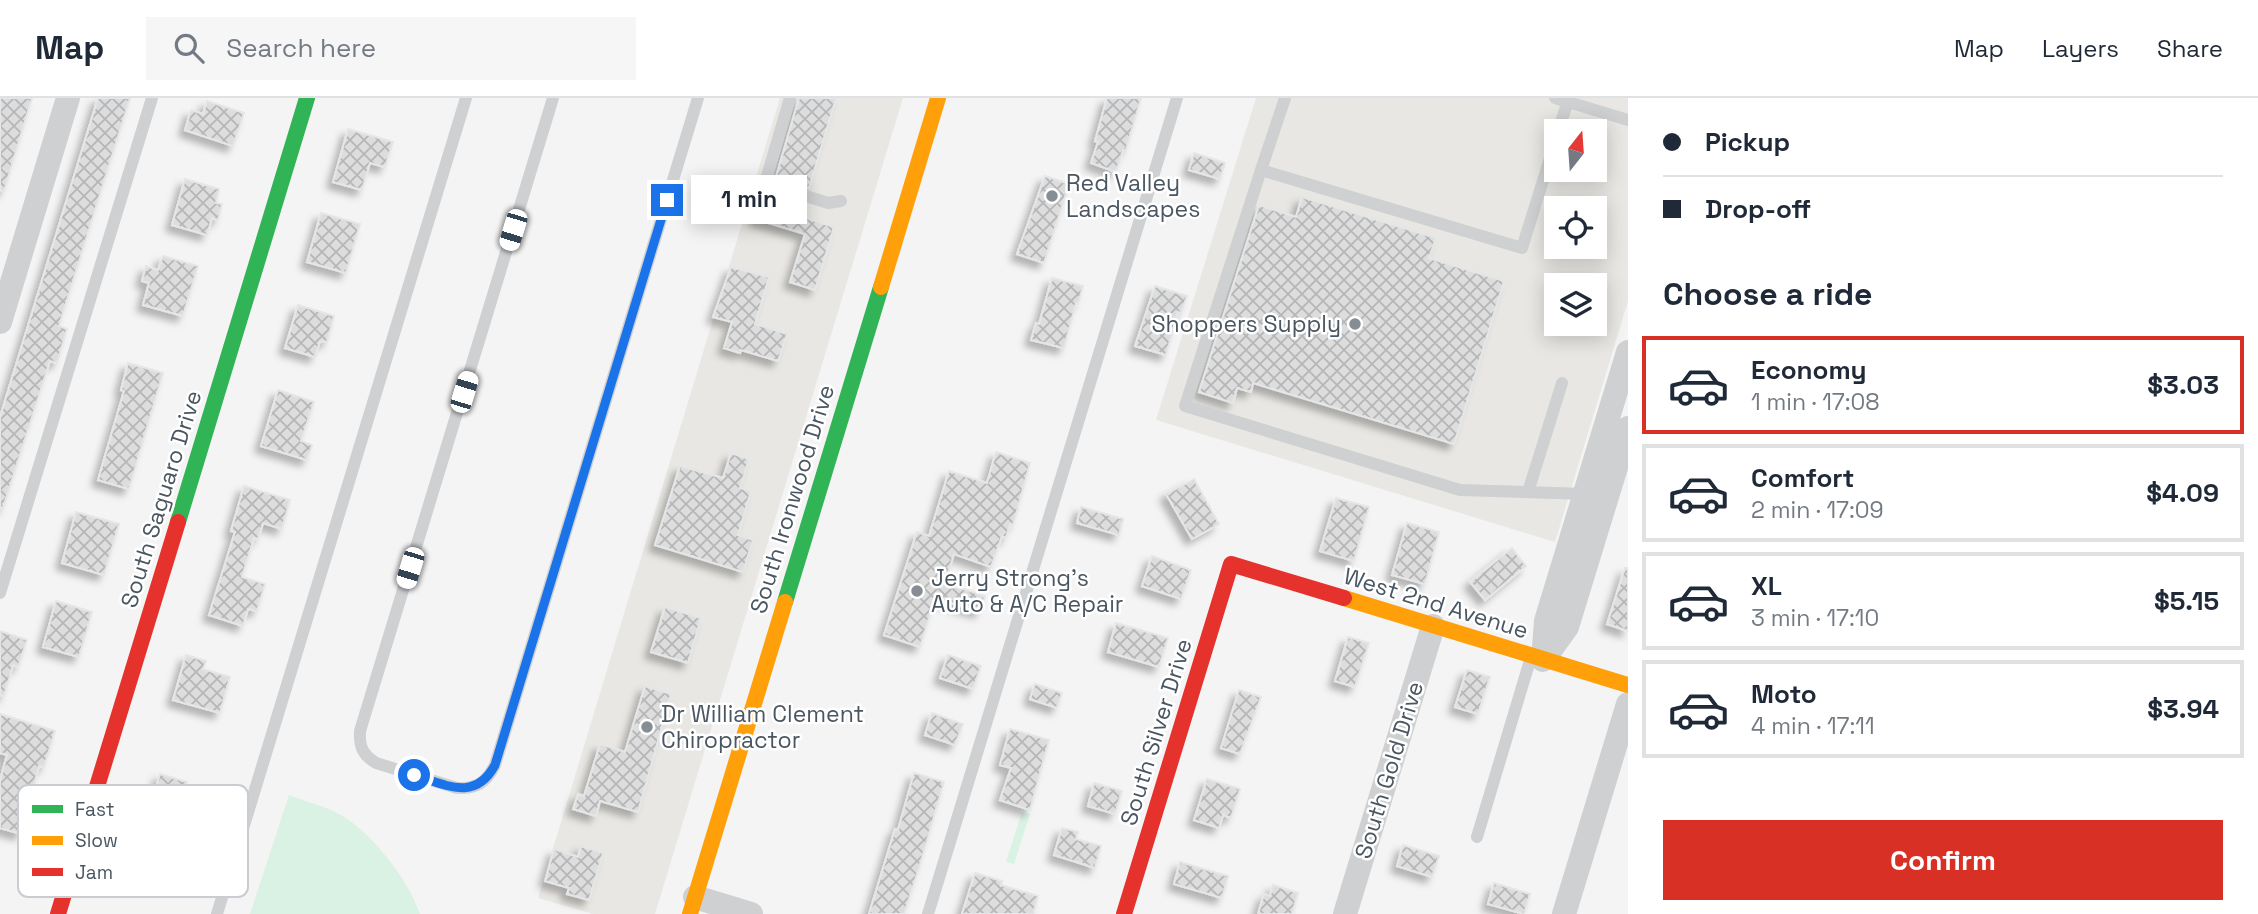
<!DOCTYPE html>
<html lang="en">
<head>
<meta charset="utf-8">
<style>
  body { margin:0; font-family:"Space Grotesk",sans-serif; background:#f6f6f7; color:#1f2937; height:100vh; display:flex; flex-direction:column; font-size:26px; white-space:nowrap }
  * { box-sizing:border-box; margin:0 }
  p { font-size:23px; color:#747a83 }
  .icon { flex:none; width:38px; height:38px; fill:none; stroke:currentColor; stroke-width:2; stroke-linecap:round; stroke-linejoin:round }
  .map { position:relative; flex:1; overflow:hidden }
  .panel { display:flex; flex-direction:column; background:#fff; width:630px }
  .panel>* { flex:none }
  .guide { display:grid; align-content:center; height:154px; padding:0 35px; background:#fff }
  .needle { width:46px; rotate:17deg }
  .fabs { position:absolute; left:1544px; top:21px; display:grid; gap:14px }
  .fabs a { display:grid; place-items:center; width:63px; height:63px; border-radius:0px; background:#fff; box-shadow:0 4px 18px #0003; font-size:35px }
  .end { position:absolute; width:32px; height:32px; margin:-16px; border:9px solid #1a73e8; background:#fff; box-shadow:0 0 0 4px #fff }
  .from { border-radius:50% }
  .bubble { position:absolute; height:49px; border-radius:0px; background:#fff; box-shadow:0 4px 18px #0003; font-size:23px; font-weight:600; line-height:49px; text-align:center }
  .car { position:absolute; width:21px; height:42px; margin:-21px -10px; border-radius:9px; box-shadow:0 0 5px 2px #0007; background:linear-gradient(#fff 24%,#345 0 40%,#fff 0 76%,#345 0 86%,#fff 0) }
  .guide b { display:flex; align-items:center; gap:24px; height:66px; font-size:26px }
  .guide b+b { border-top:2px solid #e0e1e3 }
  .guide i { width:18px; height:18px; background:#1f2937 }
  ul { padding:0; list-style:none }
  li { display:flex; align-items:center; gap:21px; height:98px; margin:0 14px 10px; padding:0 21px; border:4px solid #e0e1e3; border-radius:0px }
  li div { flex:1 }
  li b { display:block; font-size:26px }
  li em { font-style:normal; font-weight:600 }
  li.active { border-color:#d93025 }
  li>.icon { width:63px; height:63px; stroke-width:1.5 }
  h2 { padding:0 35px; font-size:32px; line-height:84px }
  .cta { display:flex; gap:14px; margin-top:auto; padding:14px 35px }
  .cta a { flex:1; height:80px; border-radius:0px; background:#d93025; color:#fff; font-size:28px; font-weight:600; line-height:80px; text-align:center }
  header { display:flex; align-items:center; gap:42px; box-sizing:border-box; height:98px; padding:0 35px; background:#fff; border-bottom:2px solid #e0e1e3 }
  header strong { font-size:33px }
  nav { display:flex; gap:38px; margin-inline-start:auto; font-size:24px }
  .search { width:490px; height:63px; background:#f6f6f7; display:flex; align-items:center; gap:18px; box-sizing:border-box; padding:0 24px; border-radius:0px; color:#747a83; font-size:26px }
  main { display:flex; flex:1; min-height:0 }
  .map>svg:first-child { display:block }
  .commercial { fill:#e8e7e3; fill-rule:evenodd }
  .park { fill:#d9f2e3 }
  .building { fill:url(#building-cross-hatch); stroke:#e5e6e7; stroke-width:2; filter:url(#shadow) }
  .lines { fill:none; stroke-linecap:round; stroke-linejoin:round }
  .lane { stroke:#ced0d2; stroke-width:12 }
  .street { stroke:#ced0d2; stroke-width:24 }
  .fast { stroke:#30b455; stroke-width:16 }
  .slow { stroke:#ff9f0a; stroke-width:16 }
  .jam { stroke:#e5322d; stroke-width:16 }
  .route { stroke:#1a73e8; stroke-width:9 }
  .poi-dot { fill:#868d94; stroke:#fff; stroke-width:2.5 }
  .labels { text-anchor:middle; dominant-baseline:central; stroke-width:5; stroke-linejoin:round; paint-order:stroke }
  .poi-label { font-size:23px; fill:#4a5661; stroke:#fff; text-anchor:start }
  .street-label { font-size:23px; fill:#4a5661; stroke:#fff }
  .key { fill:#fff; stroke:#c9ccd0; stroke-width:2 }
  .key-label { font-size:19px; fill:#4a5661 }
</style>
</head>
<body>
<header>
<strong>Map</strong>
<div class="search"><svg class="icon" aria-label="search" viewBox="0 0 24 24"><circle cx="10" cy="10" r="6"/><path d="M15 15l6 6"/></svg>Search here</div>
<nav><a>Map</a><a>Layers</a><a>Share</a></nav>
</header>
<main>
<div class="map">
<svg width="1628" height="816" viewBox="0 0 1628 816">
  <defs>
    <pattern id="building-cross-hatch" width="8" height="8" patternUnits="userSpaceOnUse" patternTransform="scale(1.75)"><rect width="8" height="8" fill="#ddddde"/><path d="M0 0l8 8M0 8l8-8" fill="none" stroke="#b5b6b7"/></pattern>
    <filter id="shadow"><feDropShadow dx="-6" dy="6" stdDeviation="3.5" flood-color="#0004"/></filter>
  </defs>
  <rect width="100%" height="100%" fill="#f4f4f4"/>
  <path class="commercial" d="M780,0h123l-248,816h-62l-55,-16z
    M1256,0h372v203l-73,241 -399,-122zM1556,33h38v39h-38zM1556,110h38v39h-38zM1556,187h38v39h-38z"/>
  <path class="park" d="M289,697c15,6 32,10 46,17 33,15 74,68 85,102h-170z
    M1022,714l8,2 -16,50 -8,-2z"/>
  <path class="building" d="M0,0h32l-28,93 -4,-1z
    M98,0h32l-71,228 8,3 -10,34 -7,-2 -47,147 -3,-1v-90z
    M799,0h37l-27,90 -33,-11z
    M1107,0h34l-15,52h-3l-7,22 -25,-9 7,-21 -3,-1z
    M207,3l37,12 -11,33 -48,-16 6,-20 12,4z
    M348,31l45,13 -8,25 -15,-4 -8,27 -29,-8z
    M1194,55l31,10 -5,16 -31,-9z
    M1045,78l24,8 -25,79 -27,-9z
    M185,81l34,10 -3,14 6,1 -4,16 -6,-2 -5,17 -35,-10z
    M763,94l40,12 -3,12 34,11 -19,63 -25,-8 15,-48 -50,-15z
    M1302,99l134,41 -7,20 75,23 -50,163 -201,-61 -2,9 -14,-4 -4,15 -34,-11 60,-187 37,12z
    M321,115l39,11 -14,49 -39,-11z
    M163,158l35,10 -15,50 -40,-11 6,-22 -7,-2 4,-15 12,4z
    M731,169l38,10 -14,47 32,10 -9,27 -37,-11 -1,3 -16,-5 8,-26 -19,-5z
    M1052,180l31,8 -5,18 -2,-1 -12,45 -33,-8 5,-17 3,1z
    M1155,188l32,10 -6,17 -3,-1 -12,43 -31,-9z
    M298,207l36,11 -7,26 -7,-1 -5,16 -30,-9z
    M128,265l35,10 -34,116 -31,-9 26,-89 -3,-1z
    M278,292l36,12 -13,39 11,4 -5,15 -46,-14z
    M996,354l34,11 -17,62 -3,-1 -4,14 -4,-2 -11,31 -37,-13 -9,29 40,13 -5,16 -45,-14 -15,49 -36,-12 33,-103 12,4 20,-65 38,12z
    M731,355l18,6 -9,29 11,3 -13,44 15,5 -10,32 -88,-27 25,-79 43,12z
    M1194,381l25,45 -27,15 -26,-45z
    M244,388l46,14 -8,29 -19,-6 -5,16 -4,-1 -12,39 23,7 -8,27 -9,-2 -5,17 -34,-11 26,-83 -4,-1z
    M1336,400l33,9 -15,54 -34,-10z
    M1081,409l42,12 -4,16 -42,-12z
    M76,414l43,12 -15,51 -42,-12z
    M1407,425l32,9 -14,52 -33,-9z
    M1512,450l14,18 -41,34 -15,-18z
    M1152,458l39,14 -10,29 -39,-13z
    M1625,470h3v63l-21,-7z
    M56,503l36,11 -13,45 -36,-10z
    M665,509l36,11 -13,45 -37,-11z
    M1116,525l52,15 -9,29 -51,-15z
    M0,533l27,9 -9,27 -5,-2 -9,31 -4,-1z
    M1348,539l21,6 -14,44 -20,-6z
    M186,557l20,6 -3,8 27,8 -10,36 -47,-13z
    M948,557l33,11 -8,23 -33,-11z
    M1467,572l23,7 -12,37 -23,-7z
    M1035,586l27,9 -5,15 -27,-9z
    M645,588l26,8 -33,118 -38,-11 -4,15 -23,-7 5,-15 6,2 16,-52 25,8z
    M1239,592l22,7 -21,57 -19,-6z
    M932,615l31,11 -8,21 -30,-10z
    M0,616l55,17 -11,36 -5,-1 -18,68 -21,-6v-48l7,-25 -7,-2z
    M1010,631l39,11 -19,70 -30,-10 11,-32 -11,-3z
    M914,675l30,9 -25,86 -15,46h-35l26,-85 3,1z
    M160,676l27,8 -8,26 21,6 -13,45 -22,-7 -4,11 -25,-7z
    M1207,681l33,10 -9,29 -8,-3 -4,13 -25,-8z
    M1094,685l28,8 -7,23 -27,-8z
    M1062,730l16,4 -2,7 25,7 -6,22 -41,-13z
    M1403,747l36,11 -7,21 -35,-11z
    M581,748l22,7 -14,47 -22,-6 2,-6 -24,-7 9,-32 24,8z
    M1180,764l48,14 -6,22 -48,-14z
    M975,775l27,8 -1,4 37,11 -5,18h-71z
    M1494,785l36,11 -6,20 -36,-10z
    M1273,787l25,8 -6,21h-34l6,-20 6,2z"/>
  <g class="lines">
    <path class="lane" d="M553,0l-193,633c-1,16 3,24 16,32l81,25c19,1 29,-5 38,-23l203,-667
      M790,0l-25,85 63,20 13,-2
      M1285,0l-24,72 261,78 34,-109
      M1555,0l73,22
      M1558,33l11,-33
      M1261,72l-76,236 275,84 125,4
      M1528,394l34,-109
      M0,495l152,-495
      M1477,739l54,-180
      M217,816l249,-816
      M928,816l249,-816"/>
    <path class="street" d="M0,224l68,-224
      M1544,561l23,-32 61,-199
      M1543,562l3,-39 82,-269
      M695,799l56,17
      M1345,816l88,-288
      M1564,816l64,-210"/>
    <path class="fast" d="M178,424l129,-424
      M785,504l96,-315"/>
    <path class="slow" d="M881,189l57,-189
      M1344,500l284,87
      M690,816l95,-312"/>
    <path class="jam" d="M58,816l120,-392
      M1124,816l107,-350 113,34"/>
  </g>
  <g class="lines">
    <path class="route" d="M414,677c32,10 61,27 81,-10l172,-565"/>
  </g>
  <g class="poi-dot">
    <circle cx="1052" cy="98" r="7"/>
    <circle cx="1355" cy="226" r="7"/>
    <circle cx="917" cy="493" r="7"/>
    <circle cx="647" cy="629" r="7"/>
  </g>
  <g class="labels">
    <g class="poi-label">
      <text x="1066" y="85">Red Valley<tspan x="1066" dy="26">Landscapes</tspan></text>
      <text x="1341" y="226" text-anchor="end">Shoppers Supply</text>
      <text x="931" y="480">Jerry Strong's<tspan x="931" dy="26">Auto &amp; A/C Repair</tspan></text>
      <text x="661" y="616">Dr William Clement<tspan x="661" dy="26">Chiropractor</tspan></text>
    </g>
    <g class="street-label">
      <text transform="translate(161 401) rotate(-73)">South Saguaro Drive</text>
      <text transform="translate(792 401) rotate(-73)">South Ironwood Drive</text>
      <text transform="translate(1436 505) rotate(17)">West 2nd Avenue</text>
      <text transform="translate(1156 634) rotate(-73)">South Silver Drive</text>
      <text transform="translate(1389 672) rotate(-73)">South Gold Drive</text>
    </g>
  </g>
  <rect x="18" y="687" width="230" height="112" rx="10" class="key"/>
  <rect x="32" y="707" width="31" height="8" fill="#30b455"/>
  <rect x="32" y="738" width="31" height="9" fill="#ff9f0a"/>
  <rect x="32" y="770" width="31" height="8" fill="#e5322d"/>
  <g class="key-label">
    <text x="75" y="718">Fast</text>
    <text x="75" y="749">Slow</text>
    <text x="75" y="781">Jam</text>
  </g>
</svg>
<div class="fabs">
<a><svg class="needle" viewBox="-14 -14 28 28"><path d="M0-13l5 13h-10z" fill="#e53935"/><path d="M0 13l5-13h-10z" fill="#747a83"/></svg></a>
<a><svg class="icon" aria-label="locate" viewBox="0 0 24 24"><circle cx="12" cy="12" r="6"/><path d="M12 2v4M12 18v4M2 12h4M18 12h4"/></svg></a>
<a><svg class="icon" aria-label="layers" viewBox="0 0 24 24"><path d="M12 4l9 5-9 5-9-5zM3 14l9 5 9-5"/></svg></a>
</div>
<i class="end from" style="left:414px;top:677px"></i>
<i class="end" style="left:667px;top:102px"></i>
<div class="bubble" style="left:691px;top:77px;width:116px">1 min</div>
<i class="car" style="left:513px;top:132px;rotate:197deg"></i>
<i class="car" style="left:464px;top:294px;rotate:17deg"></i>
<i class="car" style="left:410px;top:470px;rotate:197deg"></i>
</div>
<section class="panel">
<div class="guide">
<b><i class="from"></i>Pickup</b>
<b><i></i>Drop-off</b>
</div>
<h2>Choose a ride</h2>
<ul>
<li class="active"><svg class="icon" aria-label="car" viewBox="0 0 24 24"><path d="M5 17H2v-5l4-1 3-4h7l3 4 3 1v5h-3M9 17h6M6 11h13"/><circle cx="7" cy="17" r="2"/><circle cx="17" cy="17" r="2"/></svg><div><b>Economy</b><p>1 min · 17:08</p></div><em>$3.03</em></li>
<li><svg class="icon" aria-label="car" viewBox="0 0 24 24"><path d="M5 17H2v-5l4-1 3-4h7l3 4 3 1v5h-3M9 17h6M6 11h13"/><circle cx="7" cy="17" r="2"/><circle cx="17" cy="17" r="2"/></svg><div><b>Comfort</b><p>2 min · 17:09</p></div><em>$4.09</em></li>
<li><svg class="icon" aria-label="car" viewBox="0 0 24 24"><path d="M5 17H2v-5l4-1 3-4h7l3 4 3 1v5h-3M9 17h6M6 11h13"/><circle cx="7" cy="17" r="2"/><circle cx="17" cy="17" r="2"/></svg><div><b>XL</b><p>3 min · 17:10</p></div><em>$5.15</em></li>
<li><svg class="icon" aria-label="car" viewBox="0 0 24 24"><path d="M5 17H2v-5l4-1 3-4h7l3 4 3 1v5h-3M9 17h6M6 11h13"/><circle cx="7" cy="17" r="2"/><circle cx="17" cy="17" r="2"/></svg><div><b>Moto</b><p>4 min · 17:11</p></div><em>$3.94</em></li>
</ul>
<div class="cta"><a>Confirm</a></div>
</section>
</main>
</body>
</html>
